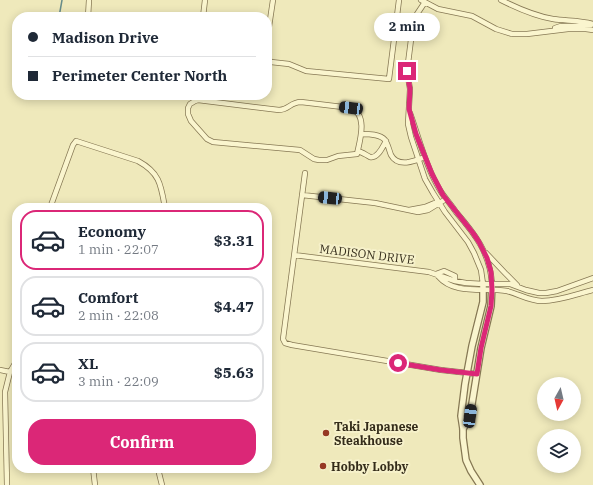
<!DOCTYPE html>
<html lang="en">
<head>
<meta charset="utf-8">
<style>
  body { margin:0; font-family:"IBM Plex Serif",serif; background:#f2f2f3; color:#1f2937; height:100vh; display:flex; flex-direction:column; font-size:15px; white-space:nowrap }
  * { box-sizing:border-box; margin:0 }
  p { font-size:13px; color:#747a83 }
  .icon { flex:none; width:22px; height:22px; fill:none; stroke:currentColor; stroke-width:2; stroke-linecap:round; stroke-linejoin:round }
  .map { position:relative; flex:1; overflow:hidden }
  .panel { position:absolute; left:12px; top:203px; width:260px; height:270px; display:flex; flex-direction:column; background:#fff; border-radius:16px; box-shadow:0 2px 10px #0003 }
  .panel>* { flex:none }
  .hud { position:absolute; left:12px; top:12px; width:260px; height:88px; border-radius:16px; box-shadow:0 2px 10px #0003; display:grid; align-content:center; height:88px; padding:0 16px; background:#fff }
  .needle { width:26px; rotate:188deg }
  .tools { position:absolute; left:537px; top:377px; display:grid; gap:8px }
  .tools a { display:grid; place-items:center; width:44px; height:44px; border-radius:50%; background:#fff; box-shadow:0 2px 10px #0003; font-size:20px }
  .end { position:absolute; width:18px; height:18px; margin:-9px; border:5px solid #db2777; background:#fff; box-shadow:0 0 0 2px #fff }
  .from { border-radius:50% }
  .bubble { position:absolute; height:28px; border-radius:14px; background:#fff; box-shadow:0 2px 10px #0003; font-size:13px; font-weight:700; line-height:28px; text-align:center }
  .car { position:absolute; width:12px; height:24px; margin:-12px -6px; border-radius:5px; box-shadow:0 0 3px 1px #0007; background:linear-gradient(#222 24%,#8ab4d8 0 40%,#222 0 76%,#8ab4d8 0 86%,#222 0) }
  .hud b { display:flex; align-items:center; gap:14px; height:38px; font-size:15px }
  .hud b+b { border-top:1px solid #e0e1e3 }
  .hud i { width:10px; height:10px; background:#1f2937 }
  ul { padding:7px 0 0; list-style:none }
  li { display:flex; align-items:center; gap:12px; height:60px; margin:0 8px 6px; padding:0 8px; border:2px solid #e0e1e3; border-radius:16px }
  li div { flex:1 }
  li b { display:block; font-size:15px }
  li em { font-style:normal; font-weight:700 }
  li.selected { border-color:#db2777 }
  li>.icon { width:36px; height:36px; stroke-width:1.5 }
  .button { display:flex; gap:8px; margin-top:auto; padding:8px 16px }
  .button a { flex:1; height:46px; border-radius:16px; background:#db2777; color:#fff; font-size:16px; font-weight:700; line-height:46px; text-align:center }
  .map>svg:first-child { display:block }
  .lines { fill:none; stroke-linecap:round; stroke-linejoin:round }
  .stream { stroke:#678c8a; stroke-width:1.5 }
  .minor-casing { stroke:#867854; stroke-width:6 }
  .tertiary-casing { stroke:#867854; stroke-width:8 }
  .minor { stroke:#faf5ce; stroke-width:4.5 }
  .tertiary { stroke:#faf5ce; stroke-width:5.5 }
  .route { stroke:#db2777; stroke-width:5 }
  .poi-dot { fill:#963823; stroke:#f6f1ca; stroke-width:1.5 }
  .labels { text-anchor:middle; dominant-baseline:central; stroke-width:4; stroke-linejoin:round; paint-order:stroke }
  .street-label { font-size:12px; fill:#342c1a; stroke:#f6f1ca }
  .poi-label { font-size:12px; font-weight:bold; fill:#342c1a; stroke:#f6f1ca; text-anchor:start }
</style>
</head>
<body>
<div class="map">
<svg width="593" height="485" viewBox="0 0 593 485">
  <rect width="100%" height="100%" fill="#efe9bb"/>
  <g class="lines">
    <path class="stream" d="M59,17l3,-17"/>
    <g class="minor-casing">
      <path id="minor" d="M421,0l17,9 34,7 24,13 16,5h15l41,-5h18l7,1
        M501,0c16,8 34,16 52,19 13,2 27,1 40,5
        M425,2l-8,12 -4,10 -6,47 3,18 -2,35 3,13 14,42 8,14 12,19 23,30 6,11 7,17 2,14
        M88,17l1,-17
        M203,17l2,-17
        M555,28l6,-2 30,-1
        M267,40l6,-40
        M267,57l4,5 18,2 17,7 83,8 10,-79
        M198,100l81,10c10,0 11,-8 22,-8l50,6c17,7 9,32 6,46l-19,2 -11,4h-8l-5,-1 -14,-9 -87,-8 -6,-3 -16,-18 -3,-7v-6l2,-4 5,-3z
        M410,113c9,25 16,54 30,77 4,7 11,14 16,22 19,22 34,41 36,72
        M361,134c8,0 19,0 24,6 3,4 4,10 6,15 7,13 24,6 34,2
        M358,151c4,1 8,4 12,6 8,2 13,-11 16,-16
        M305,173l-22,166 2,4 7,2 149,25 36,4
        M302,195l73,8 43,9 10,-2 18,-11
        M50,208l23,-63 3,-4 62,20c22,12 23,24 27,47
        M409,210l16,-3 12,-5
        M486,253l19,20 12,12
        M294,255l135,17 26,9 11,2 17,1h27l16,6 13,3h7l11,-2 36,-13
        M436,274l8,-3 11,5v5
        M438,276c17,20 46,11 69,15 12,3 22,10 35,10 18,0 35,-7 51,-11
        M0,370l10,2
        M93,468l2,17
        M159,468v5l3,12
        M7,485l-2,-93 5,-20 7,-12"/>
    </g>
    <g class="tertiary-casing">
      <path id="tertiary" d="M463,429l7,-13 11,-68 10,-42 1,-22
        M480,485l-9,-14 -5,-11 -3,-22v-9l-2,-13 4,-32 7,-38 11,-44v-18"/>
    </g>
    <use href="#minor" class="minor"/>
    <use href="#tertiary" class="tertiary"/>
  </g>
  <g class="lines">
    <path class="route" d="M398,363l43,7 36,4 4,-26 10,-42 1,-16 -1,-18 -4,-14 -8,-16 -6,-9 -30,-38 -11,-21 -16,-40 -7,-25 1,-20 -3,-18"/>
  </g>
  <g class="poi-dot">
    <circle cx="326" cy="433" r="4"/>
    <circle cx="323" cy="466" r="4"/>
  </g>
  <g class="labels">
    <g class="street-label">
      <text transform="translate(367 254) rotate(7)">MADISON DRIVE</text>
    </g>
    <g class="poi-label">
      <text x="334" y="426">Taki Japanese<tspan x="334" dy="14">Steakhouse</tspan></text>
      <text x="331" y="466">Hobby Lobby</text>
    </g>
  </g>
</svg>
<div class="tools">
<a><svg class="needle" viewBox="-14 -14 28 28"><path d="M0-13l5 13h-10z" fill="#e53935"/><path d="M0 13l5-13h-10z" fill="#747a83"/></svg></a>
<a><svg class="icon" aria-label="layers" viewBox="0 0 24 24"><path d="M12 4l9 5-9 5-9-5zM3 14l9 5 9-5"/></svg></a>
</div>
<i class="end from" style="left:398px;top:363px"></i>
<i class="end" style="left:407px;top:71px"></i>
<div class="bubble" style="left:374px;top:13px;width:66px">2 min</div>
<i class="car" style="left:351px;top:108px;rotate:277deg"></i>
<i class="car" style="left:330px;top:198px;rotate:276deg"></i>
<i class="car" style="left:470px;top:416px;rotate:8deg"></i>
<div class="hud">
<b><i class="from"></i>Madison Drive</b>
<b><i></i>Perimeter Center North</b>
</div>
<section class="panel">
<ul>
<li class="selected"><svg class="icon" aria-label="car" viewBox="0 0 24 24"><path d="M5 17H2v-5l4-1 3-4h7l3 4 3 1v5h-3M9 17h6M6 11h13"/><circle cx="7" cy="17" r="2"/><circle cx="17" cy="17" r="2"/></svg><div><b>Economy</b><p>1 min · 22:07</p></div><em>$3.31</em></li>
<li><svg class="icon" aria-label="car" viewBox="0 0 24 24"><path d="M5 17H2v-5l4-1 3-4h7l3 4 3 1v5h-3M9 17h6M6 11h13"/><circle cx="7" cy="17" r="2"/><circle cx="17" cy="17" r="2"/></svg><div><b>Comfort</b><p>2 min · 22:08</p></div><em>$4.47</em></li>
<li><svg class="icon" aria-label="car" viewBox="0 0 24 24"><path d="M5 17H2v-5l4-1 3-4h7l3 4 3 1v5h-3M9 17h6M6 11h13"/><circle cx="7" cy="17" r="2"/><circle cx="17" cy="17" r="2"/></svg><div><b>XL</b><p>3 min · 22:09</p></div><em>$5.63</em></li>
</ul>
<div class="button"><a>Confirm</a></div>
</section>
</div>
</body>
</html>
